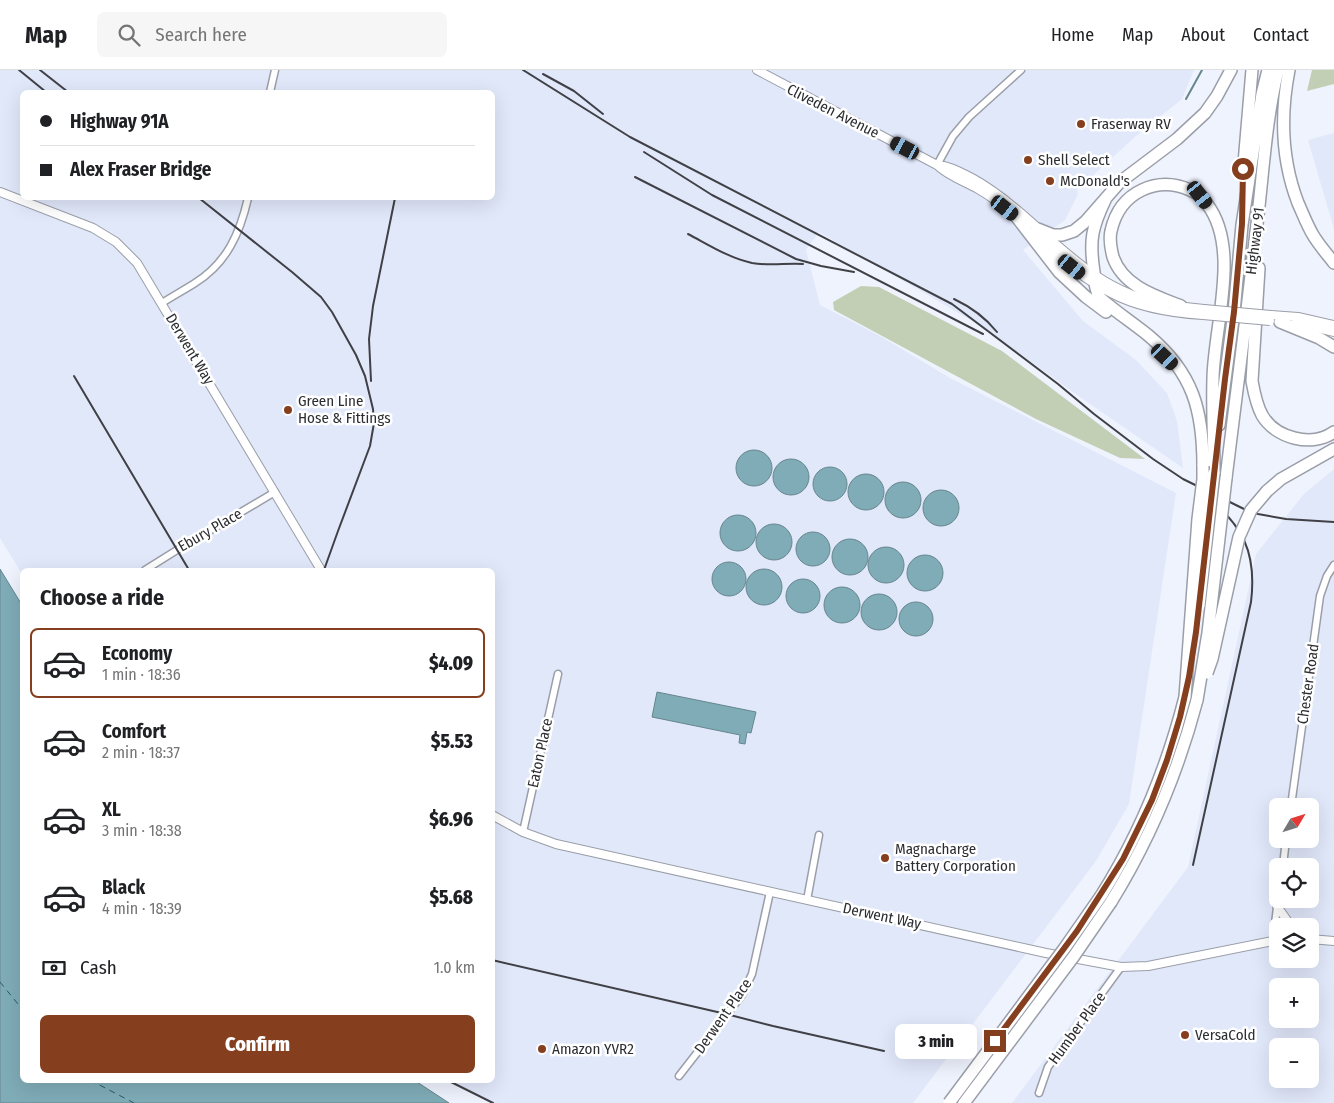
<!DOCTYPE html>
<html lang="en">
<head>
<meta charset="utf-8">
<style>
  body { margin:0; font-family:"Fira Sans Condensed",sans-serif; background:#f6f6f6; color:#202124; height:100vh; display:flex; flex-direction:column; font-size:19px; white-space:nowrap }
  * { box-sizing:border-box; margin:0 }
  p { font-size:16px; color:#757577 }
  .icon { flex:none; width:28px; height:28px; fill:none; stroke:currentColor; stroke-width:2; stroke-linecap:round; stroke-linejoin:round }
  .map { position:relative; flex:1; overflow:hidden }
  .panel { position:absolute; left:20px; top:498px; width:475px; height:515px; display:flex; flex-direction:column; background:#fff; border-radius:8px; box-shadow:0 5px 20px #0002 }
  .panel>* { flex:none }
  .hud { position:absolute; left:20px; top:20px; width:475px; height:110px; border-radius:8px; box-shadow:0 5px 20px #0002; display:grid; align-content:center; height:110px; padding:0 20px; background:#fff }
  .needle { width:32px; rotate:52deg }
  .tools { position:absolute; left:1269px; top:728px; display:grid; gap:10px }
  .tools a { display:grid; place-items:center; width:50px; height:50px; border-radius:8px; background:#fff; box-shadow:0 5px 20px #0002; font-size:25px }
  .end { position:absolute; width:22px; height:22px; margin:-11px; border:6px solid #853e1e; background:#fff; box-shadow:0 0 0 2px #fff }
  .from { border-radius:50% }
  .bubble { position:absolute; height:35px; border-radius:8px; background:#fff; box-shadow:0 5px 20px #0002; font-size:16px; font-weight:800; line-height:35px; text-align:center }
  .car { position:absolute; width:15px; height:30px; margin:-15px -8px; border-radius:6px; box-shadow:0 0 4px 1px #0007; background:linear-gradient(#222 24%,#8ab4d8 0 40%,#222 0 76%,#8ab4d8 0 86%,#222 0) }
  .hud b { display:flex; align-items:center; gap:18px; height:48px; font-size:19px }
  .hud b+b { border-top:1px solid #e0e0e0 }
  .hud i { width:12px; height:12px; background:#202124 }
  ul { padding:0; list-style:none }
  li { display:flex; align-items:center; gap:15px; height:70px; margin:0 10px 8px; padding:0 10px; border:2px solid transparent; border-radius:8px }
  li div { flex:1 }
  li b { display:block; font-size:19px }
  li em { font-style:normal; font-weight:800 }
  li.active { border-color:#853e1e }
  li>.icon { width:45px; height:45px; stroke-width:1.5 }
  h2 { padding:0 20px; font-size:22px; line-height:60px }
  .pay { display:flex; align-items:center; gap:12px; height:55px; padding:0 20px; font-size:19px }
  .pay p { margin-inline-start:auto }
  .action { display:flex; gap:10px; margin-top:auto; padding:10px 20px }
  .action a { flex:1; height:58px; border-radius:8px; background:#853e1e; color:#fff; font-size:20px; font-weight:800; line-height:58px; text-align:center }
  header { display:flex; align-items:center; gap:30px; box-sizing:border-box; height:70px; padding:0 25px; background:#fff; border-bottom:1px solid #e0e0e0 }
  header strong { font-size:24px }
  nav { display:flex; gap:28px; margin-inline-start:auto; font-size:18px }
  .search { width:350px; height:45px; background:#f6f6f6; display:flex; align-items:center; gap:12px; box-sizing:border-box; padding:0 18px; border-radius:8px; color:#757577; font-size:19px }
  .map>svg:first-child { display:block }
  .built { fill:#e1e8fa; fill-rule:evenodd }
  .green { fill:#c3cfb4 }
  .water { fill:#7facb7; stroke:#66868f }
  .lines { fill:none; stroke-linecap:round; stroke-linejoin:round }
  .stream { stroke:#66868f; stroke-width:2 }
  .ferry { stroke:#1f5d69; stroke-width:1; stroke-dasharray:6 5; stroke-linecap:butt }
  .minor-casing { stroke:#9a9ea8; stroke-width:9 }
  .tertiary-casing { stroke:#9a9ea8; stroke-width:10 }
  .motorway-casing { stroke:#9a9ea8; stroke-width:14 }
  .minor { stroke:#fff; stroke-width:6 }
  .tertiary { stroke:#fff; stroke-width:8 }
  .motorway { stroke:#fff; stroke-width:11 }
  .rail { stroke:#404146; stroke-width:2 }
  .tertiary-bridge-casing { stroke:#9a9ea8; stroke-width:10; stroke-linecap:butt }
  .motorway-bridge-casing { stroke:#9a9ea8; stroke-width:14; stroke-linecap:butt }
  .tertiary-bridge { stroke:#fff; stroke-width:8 }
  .motorway-bridge { stroke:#fff; stroke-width:11 }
  .route { stroke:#853e1e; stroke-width:6 }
  .poi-dot { fill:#853e1e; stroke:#fff; stroke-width:2 }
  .labels { text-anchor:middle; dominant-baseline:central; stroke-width:5; stroke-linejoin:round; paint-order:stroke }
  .street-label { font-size:15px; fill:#2c2d31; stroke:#fff }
  .poi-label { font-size:15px; fill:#2c2d31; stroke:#fff; text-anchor:start }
</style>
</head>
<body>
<header>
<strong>Map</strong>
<div class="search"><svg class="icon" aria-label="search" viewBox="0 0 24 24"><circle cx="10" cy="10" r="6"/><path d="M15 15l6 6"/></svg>Search here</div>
<nav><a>Home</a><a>Map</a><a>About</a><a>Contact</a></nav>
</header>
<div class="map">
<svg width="1334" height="1033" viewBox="0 0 1334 1033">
  <rect width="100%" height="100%" fill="#eff3fe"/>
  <path class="built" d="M0,0h1194l-12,29 -46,37 -59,54 1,4 -13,26 -42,30 60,71 53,39 31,33 10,28 6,47 -106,-73 -91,-66 -167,-97 -13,18 14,55 60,31 70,42 226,115 -47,311 -33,57 -183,242h-422l-42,-23h43v-510h-470v4l-22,-36zM22,22h470v106h-470z
    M1334,63v96l-26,-89z
    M1334,399v634h-322l176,-236 68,-313 48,-60zM1278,736h32v33h-32zM1278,796h32v33h-32zM1278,856h32v33h-32zM1278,916h32v33h-32zM1278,976h32v33h-32z"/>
  <path class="green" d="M1312,0h22v14l-27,7z
    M861,216l18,1 123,64 143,108 -25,-1 -84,-39 -202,-109 -1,-8z"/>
  <path class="water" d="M736 398a18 18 0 1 1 36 0a18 18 0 1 1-36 0Z
    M773 407a18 18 0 1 1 36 0a18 18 0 1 1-36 0Z
    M813 414a17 17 0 1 1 34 0a17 17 0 1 1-34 0Z
    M848 422a18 18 0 1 1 36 0a18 18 0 1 1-36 0Z
    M885 430a18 18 0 1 1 36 0a18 18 0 1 1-36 0Z
    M923 438a18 18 0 1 1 36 0a18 18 0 1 1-36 0Z
    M720 463a18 18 0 1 1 36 0a18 18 0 1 1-36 0Z
    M756 472a18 18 0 1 1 36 0a18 18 0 1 1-36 0Z
    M796 479a17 17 0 1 1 34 0a17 17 0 1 1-34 0Z
    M832 487a18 18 0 1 1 36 0a18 18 0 1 1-36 0Z
    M868 495a18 18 0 1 1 36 0a18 18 0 1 1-36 0Z
    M907 503a18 18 0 1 1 36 0a18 18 0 1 1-36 0Z
    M712 509a17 17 0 1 1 34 0a17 17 0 1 1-34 0Z
    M0,499l22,36v475h392l35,23h-449z
    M746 517a18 18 0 1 1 36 0a18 18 0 1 1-36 0Z
    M786 526a17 17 0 1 1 34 0a17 17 0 1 1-34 0Z
    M824 535a18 18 0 1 1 36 0a18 18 0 1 1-36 0Z
    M861 542a18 18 0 1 1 36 0a18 18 0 1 1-36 0Z
    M899 549a17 17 0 1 1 34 0a17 17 0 1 1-34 0Z
    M657,622l99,20 -5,21 -4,-1 -2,12 -6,-1 1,-8 -88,-18z"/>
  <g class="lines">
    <path class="stream" d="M1186,29l16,-29"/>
    <path class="ferry" d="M0,912l22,27
      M90,1010l44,23"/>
    <g class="minor-casing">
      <path id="minor" d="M270,22l5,-22
        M937,95l16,-29 16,-19 52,-47
        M162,233c11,-7 22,-13 33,-20 32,-20 45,-50 53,-85
        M145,500l32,-20 98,-58
        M1291,736l29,-210 7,-20 7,-11
        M523,762l35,-158
        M1283,796l3,-27
        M807,830l12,-65
        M1273,870l5,-41
        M679,1006l63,-81 10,-21 18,-82
        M1039,1023l9,-26 73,-100"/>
    </g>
    <g class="tertiary-casing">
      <path id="tertiary" d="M757,0l180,95c11,11 27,16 41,24 14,8 27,18 39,29
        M937,95c13,1 23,7 35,13 22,12 40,27 58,43 41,37 78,73 135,83
        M0,122l93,36 23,14 21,21 184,307
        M1037,168c23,20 46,41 74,55 28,15 61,20 92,22
        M1176,236l28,3
        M1271,245l27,2 36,8
        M1294,254l28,5 12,3
        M492,745l31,17 33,12 490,109 75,14 27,-1 130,-26
        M1277,836l14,20
        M1310,869l24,2"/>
    </g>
    <g class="motorway-casing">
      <path id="motorway" d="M1289,0c-9,46 -8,89 9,133 5,11 9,22 15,32 6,10 14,19 21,28
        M1243,105l9,-105
        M1106,128c-14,29 -17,42 -12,74 1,10 1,18 6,26 16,14 33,25 49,38 44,37 54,74 54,130
        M1015,145l44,57 27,25 20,15
        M1038,159l15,6h9l12,-4 11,-9 35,-40 57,-43 28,-26 12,-17 14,-26
        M1259,198l-7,113c2,11 4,23 10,34 13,23 50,33 72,17
        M1181,236c-26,-10 -58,-20 -68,-49 -2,-8 -4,-18 -2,-26 4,-18 14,-33 31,-41 15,-7 32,-7 48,0 3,2 7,3 10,5 3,2 5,6 7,9 34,44 7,122 6,174 -1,32 1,64 1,95
        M1280,252l39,16 15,9
        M1219,355l15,-113 8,-87 20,-131 6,-24
        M1226,408c10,-82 21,-164 30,-246 7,-54 9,-109 22,-162
        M1267,421l14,-12 53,-30
        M1101,826c39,-62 66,-128 84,-199
        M1111,832c39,-63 67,-130 86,-202"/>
    </g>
    <use href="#minor" class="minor"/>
    <use href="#tertiary" class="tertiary"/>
    <use href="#motorway" class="motorway"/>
    <path class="rail" d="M19,0l27,22
      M40,0l28,22
      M523,0l107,67 322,167 106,80 36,30 59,45 30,20 61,30 14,5 28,5 48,3
      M543,4l31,17 29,23
      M644,82l68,43 271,139
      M635,107l161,82 25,7 33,6
      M199,128l93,74 29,25 11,15 24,43 9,21 8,33 1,14 -4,23 -32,85 -14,39
      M688,164c21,11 41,24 64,29 17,3 34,0 51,1
      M954,229c17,8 31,18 43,33
      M74,306l115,194
      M371,311l-2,-42 4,-33 22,-108
      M1193,795l58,-263c6,-49 -8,-78 -47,-107
      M492,890l234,54 47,12 111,25
      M447,1010l46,23"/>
    <g class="tertiary-bridge-casing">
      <path id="tertiary-bridge" d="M1204,239l67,6
        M1203,245l67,6"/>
    </g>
    <g class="motorway-bridge-casing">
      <path id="motorway-bridge" d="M1199,536l15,-133
        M1207,603l5,-14 27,-122 12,-27 16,-19
        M1185,627l13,-178 5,-40v-13
        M1197,630l11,-67 18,-155
        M949,1033l115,-154 37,-53
        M964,1033l110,-147 37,-54"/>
    </g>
    <use href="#tertiary-bridge" class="tertiary-bridge"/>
    <use href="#motorway-bridge" class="motorway-bridge"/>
  </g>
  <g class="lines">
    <path class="route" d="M995,971l82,-110 46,-72 29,-59 15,-40 13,-43 9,-40 7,-45 29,-253 9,-67 8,-88 1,-55"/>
  </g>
  <g class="poi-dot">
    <circle cx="1081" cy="54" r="5"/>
    <circle cx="1028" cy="90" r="5"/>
    <circle cx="1050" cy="111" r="5"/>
    <circle cx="288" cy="340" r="5"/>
    <circle cx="885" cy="788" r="5"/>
    <circle cx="1185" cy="965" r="5"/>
    <circle cx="542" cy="979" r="5"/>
  </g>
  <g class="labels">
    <g class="street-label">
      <text transform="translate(833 41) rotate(27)">Cliveden Avenue</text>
      <text transform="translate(1255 171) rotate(-83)">Highway 91</text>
      <text transform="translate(190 279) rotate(59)">Derwent Way</text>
      <text transform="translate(210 460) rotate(-30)">Ebury Place</text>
      <text transform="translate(1308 614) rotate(-82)">Chester Road</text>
      <text transform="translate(540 683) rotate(-78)">Eaton Place</text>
      <text transform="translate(882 846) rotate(12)">Derwent Way</text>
      <text transform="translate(723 946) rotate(-55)">Derwent Place</text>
      <text transform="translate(1077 958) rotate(-54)">Humber Place</text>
    </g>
    <g class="poi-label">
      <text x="1091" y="54">Fraserway RV</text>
      <text x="1038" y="90">Shell Select</text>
      <text x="1060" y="111">McDonald's</text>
      <text x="298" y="331">Green Line<tspan x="298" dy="17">Hose &amp; Fittings</tspan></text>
      <text x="895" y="779">Magnacharge<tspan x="895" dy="17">Battery Corporation</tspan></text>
      <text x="1195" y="965">VersaCold</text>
      <text x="552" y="979">Amazon YVR2</text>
    </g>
  </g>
</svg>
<div class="tools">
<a><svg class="needle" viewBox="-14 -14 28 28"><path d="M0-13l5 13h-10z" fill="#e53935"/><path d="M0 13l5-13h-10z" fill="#757577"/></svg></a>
<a><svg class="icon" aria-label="locate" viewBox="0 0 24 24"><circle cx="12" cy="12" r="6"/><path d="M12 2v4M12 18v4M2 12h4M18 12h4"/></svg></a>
<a><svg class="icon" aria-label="layers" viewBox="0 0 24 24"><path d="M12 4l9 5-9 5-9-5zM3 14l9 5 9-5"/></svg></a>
<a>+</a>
<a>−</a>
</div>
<i class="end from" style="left:1243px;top:99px"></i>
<i class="end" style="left:995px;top:971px"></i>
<div class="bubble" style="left:895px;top:954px;width:82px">3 min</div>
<i class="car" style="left:905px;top:78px;rotate:298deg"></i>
<i class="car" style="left:1200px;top:125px;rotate:142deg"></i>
<i class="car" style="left:1005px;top:138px;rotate:128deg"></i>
<i class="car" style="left:1072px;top:197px;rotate:129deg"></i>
<i class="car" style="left:1165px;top:287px;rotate:133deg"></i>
<div class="hud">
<b><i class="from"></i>Highway 91A</b>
<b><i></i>Alex Fraser Bridge</b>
</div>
<section class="panel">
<h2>Choose a ride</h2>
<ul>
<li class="active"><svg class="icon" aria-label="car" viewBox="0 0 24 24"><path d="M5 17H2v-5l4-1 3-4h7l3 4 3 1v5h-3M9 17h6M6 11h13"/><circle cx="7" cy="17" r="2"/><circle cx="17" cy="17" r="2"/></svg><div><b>Economy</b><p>1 min · 18:36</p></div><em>$4.09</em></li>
<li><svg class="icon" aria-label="car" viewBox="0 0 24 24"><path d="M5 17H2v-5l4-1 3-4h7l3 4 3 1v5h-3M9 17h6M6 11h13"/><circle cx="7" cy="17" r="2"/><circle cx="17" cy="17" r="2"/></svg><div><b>Comfort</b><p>2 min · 18:37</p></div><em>$5.53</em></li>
<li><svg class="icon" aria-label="car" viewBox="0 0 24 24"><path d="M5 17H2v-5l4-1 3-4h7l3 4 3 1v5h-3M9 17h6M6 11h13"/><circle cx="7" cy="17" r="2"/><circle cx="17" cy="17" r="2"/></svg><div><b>XL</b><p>3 min · 18:38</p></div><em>$6.96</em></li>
<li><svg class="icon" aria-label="car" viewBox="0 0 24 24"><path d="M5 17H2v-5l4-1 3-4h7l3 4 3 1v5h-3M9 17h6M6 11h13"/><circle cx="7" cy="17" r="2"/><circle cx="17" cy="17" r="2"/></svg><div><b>Black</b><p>4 min · 18:39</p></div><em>$5.68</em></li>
</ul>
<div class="pay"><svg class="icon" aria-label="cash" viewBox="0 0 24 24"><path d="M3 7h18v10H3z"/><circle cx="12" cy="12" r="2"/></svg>Cash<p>1.0 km</p></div>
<div class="action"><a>Confirm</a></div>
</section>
</div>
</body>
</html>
